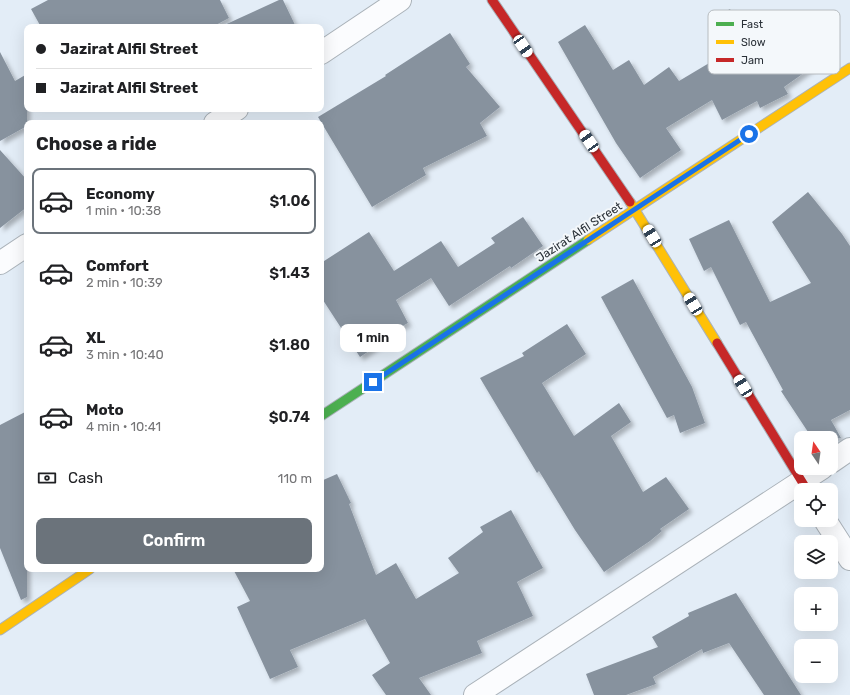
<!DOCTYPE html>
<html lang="en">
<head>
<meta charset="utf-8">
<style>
  body { margin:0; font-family:Rubik,sans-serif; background:#f6f6f6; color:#202124; height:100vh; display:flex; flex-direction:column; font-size:15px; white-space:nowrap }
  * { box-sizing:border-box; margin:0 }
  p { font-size:13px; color:#757577 }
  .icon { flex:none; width:22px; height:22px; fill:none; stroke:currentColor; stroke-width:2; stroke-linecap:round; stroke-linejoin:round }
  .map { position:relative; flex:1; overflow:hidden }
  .side { position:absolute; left:24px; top:120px; width:300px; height:452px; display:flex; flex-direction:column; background:#fff; border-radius:8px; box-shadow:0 4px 16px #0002 }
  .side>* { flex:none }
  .guide { position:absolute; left:24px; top:24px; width:300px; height:88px; border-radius:8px; box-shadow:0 4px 16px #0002; display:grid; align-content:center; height:88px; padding:0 12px; background:#fff }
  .needle { width:26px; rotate:347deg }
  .fabs { position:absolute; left:794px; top:431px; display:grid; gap:8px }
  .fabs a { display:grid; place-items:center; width:44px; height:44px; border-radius:8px; background:#fff; box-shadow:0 4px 16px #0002; font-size:20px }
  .end { position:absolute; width:18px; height:18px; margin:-9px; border:5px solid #1a73e8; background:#fff; box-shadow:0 0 0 2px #fff }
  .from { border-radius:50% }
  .bubble { position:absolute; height:28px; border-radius:8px; background:#fff; box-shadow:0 4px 16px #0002; font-size:13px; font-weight:600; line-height:28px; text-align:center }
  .car { position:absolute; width:12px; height:24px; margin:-12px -6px; border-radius:5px; box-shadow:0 0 3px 1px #0007; background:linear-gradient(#fff 24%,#345 0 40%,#fff 0 76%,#345 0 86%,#fff 0) }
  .guide b { display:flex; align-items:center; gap:14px; height:38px; font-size:15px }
  .guide b+b { border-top:1px solid #e0e0e0 }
  .guide i { width:10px; height:10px; background:#202124 }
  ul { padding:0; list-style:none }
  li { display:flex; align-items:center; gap:12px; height:66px; margin:0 8px 6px; padding:0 4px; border:2px solid transparent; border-radius:8px }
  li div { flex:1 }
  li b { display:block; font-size:15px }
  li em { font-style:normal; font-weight:600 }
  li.active { border-color:#6b737b }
  li>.icon { width:36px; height:36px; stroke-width:1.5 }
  h2 { padding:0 12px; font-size:18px; line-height:48px }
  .pay { display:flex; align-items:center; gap:10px; height:44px; padding:0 12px; font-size:15px }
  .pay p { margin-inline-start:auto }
  .action { display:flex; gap:8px; margin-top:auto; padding:8px 12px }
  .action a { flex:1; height:46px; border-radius:8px; background:#6b737b; color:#fff; font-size:16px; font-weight:600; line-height:46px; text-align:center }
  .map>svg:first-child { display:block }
  .building { fill:#87929e; filter:url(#shadow) }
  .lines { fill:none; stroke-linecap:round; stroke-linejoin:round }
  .street-casing { stroke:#aab2b9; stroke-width:24 }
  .fast-casing { stroke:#aab2b9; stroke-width:11 }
  .slow-casing { stroke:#aab2b9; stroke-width:11 }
  .jam-casing { stroke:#aab2b9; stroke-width:11 }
  .street { stroke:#fbfcfe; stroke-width:22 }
  .fast { stroke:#4caf50; stroke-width:9 }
  .slow { stroke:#ffc107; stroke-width:9 }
  .jam { stroke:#c62828; stroke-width:9 }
  .route { stroke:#1a73e8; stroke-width:5 }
  .labels { text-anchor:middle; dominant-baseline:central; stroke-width:4; stroke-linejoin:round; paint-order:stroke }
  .street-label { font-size:12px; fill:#2a3138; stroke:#f4f8fb }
  .key { fill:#f4f8fb; stroke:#b7bcc0; stroke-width:1 }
  .key-label { font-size:11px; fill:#2a3138 }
</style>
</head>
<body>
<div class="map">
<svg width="850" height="695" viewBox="0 0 850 695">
  <defs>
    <filter id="shadow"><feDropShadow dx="3.5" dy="3.5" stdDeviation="2" flood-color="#0004"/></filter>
  </defs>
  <rect width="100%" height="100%" fill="#e3edf7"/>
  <path class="building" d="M48,0h172l9,18 -17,9h-171l-10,-18z
    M279,0h4l13,27h-76z
    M730,9l20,36 29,-20 17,25 19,-13 13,19 -44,31 4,7 -28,14 -3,-7 -35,19 -10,-20 -46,28 15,22 -41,28 -24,-35 -58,-101 27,-17 28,45 16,-10 15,25 25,-18 10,14 47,-28 -18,-32z
    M450,33l20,31 -4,3 34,40 -20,16 7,13 -64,32 3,7 -54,32 -54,-90 68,-41 -1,-1z
    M0,52l15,29 12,-7v52l-27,15z
    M0,150l27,30v27l-27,21z
    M808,192l34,42 8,12v164l-19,10 10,18h-29l-31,-47 2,-1 -37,-68 -6,3 -29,-58 -7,4 -15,-32 40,-19 41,82 41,-19 -39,-61z
    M523,217l20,29 -32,22 -1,-2 -61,40 -18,-28 -35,22 12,23 -17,9 2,3 -33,22 -39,-60v-34l48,-31 25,39 47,-30 17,26 37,-24 -4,-5z
    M633,279l59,108 13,36 -25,10 -6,-18 -7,3 -66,-121z
    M567,324l19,30 -44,29 32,53 45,-33 12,19 -20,14 32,56 23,-15 23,32 -29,20 2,2 -12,10 -46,31 -29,-42 -36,-59 -2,2 -57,-95 44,-22 -2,-3z
    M27,411v186l-6,3 -21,-52v-123z
    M337,474l14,29 -2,1 27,71 20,-12 20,36 43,-26 -11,-15 35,-26 -3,-5 31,-17 32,58 -26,14 16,34 -56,25 5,12 -63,25 12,17h-45l-14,-20 18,-12 -25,-44 -75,31 8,17 -28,12 -33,-72 13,-6 -17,-32h88v-88z
    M736,593l65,102h-37l-35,-52 -26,10 -1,-4 -49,28 3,7 -30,11h-32l-8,-21 72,-27 -6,-10 37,-21 -1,-3z"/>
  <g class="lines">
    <g class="street-casing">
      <path id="street" d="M321,53l79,-53
        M215,123l22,-14
        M0,263l27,-18
        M831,462l19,-13
        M825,520l25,39
        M475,695l347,-227"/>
    </g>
    <g class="fast-casing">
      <path id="fast" d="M321,416l267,-176"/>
    </g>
    <g class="slow-casing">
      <path id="slow" d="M630,202l87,141
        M588,240l262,-172
        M0,630l90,-61"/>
    </g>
    <g class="jam-casing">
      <path id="jam" d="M492,0l138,202
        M717,343l90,147"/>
    </g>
    <use href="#street" class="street"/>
    <use href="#fast" class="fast"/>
    <use href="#slow" class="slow"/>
    <use href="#jam" class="jam"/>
  </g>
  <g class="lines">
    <path class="route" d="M373,382l376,-248"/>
  </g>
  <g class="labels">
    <g class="street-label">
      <text transform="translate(579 232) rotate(-33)">Jazirat Alfil Street</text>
    </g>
  </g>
  <rect x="708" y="10" width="132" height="64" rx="6" class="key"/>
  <rect x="716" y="22" width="18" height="4" fill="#4caf50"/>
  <rect x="716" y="40" width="18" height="4" fill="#ffc107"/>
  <rect x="716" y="58" width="18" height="4" fill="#c62828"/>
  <g class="key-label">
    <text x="741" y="28">Fast</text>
    <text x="741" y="46">Slow</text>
    <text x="741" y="64">Jam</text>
  </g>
</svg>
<div class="fabs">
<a><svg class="needle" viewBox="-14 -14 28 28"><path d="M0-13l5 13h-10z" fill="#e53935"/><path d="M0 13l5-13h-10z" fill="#757577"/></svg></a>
<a><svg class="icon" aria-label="locate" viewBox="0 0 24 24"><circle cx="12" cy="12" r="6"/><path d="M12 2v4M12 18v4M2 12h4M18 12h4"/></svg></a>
<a><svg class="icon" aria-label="layers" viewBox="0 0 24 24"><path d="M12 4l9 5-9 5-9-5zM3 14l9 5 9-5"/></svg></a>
<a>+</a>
<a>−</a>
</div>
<i class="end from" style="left:749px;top:134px"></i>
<i class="end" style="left:373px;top:382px"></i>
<div class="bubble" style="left:340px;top:324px;width:66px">1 min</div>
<i class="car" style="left:523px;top:46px;rotate:146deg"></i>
<i class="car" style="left:589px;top:141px;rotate:326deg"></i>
<i class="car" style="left:652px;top:236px;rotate:329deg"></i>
<i class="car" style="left:693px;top:304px;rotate:329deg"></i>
<i class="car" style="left:743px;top:386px;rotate:329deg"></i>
<div class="guide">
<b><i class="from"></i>Jazirat Alfil Street</b>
<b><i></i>Jazirat Alfil Street</b>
</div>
<section class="side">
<h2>Choose a ride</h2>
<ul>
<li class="active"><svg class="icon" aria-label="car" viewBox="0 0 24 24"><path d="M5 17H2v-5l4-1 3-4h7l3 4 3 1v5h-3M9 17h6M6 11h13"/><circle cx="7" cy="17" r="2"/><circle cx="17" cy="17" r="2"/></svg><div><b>Economy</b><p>1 min · 10:38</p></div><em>$1.06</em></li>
<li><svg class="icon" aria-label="car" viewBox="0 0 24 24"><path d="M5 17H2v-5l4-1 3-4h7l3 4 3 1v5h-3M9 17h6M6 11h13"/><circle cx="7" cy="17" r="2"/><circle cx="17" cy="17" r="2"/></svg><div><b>Comfort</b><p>2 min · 10:39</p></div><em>$1.43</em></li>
<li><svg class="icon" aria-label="car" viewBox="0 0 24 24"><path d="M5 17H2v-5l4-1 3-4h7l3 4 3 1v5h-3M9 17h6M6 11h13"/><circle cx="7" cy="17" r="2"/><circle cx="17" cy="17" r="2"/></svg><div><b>XL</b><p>3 min · 10:40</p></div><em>$1.80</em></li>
<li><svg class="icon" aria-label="car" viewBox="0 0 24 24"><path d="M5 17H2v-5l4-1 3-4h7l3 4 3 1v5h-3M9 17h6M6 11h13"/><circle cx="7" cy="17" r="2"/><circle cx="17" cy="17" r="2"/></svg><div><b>Moto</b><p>4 min · 10:41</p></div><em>$0.74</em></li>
</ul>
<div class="pay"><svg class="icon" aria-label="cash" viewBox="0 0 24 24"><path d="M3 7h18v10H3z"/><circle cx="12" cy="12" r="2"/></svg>Cash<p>110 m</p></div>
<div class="action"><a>Confirm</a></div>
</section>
</div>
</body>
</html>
